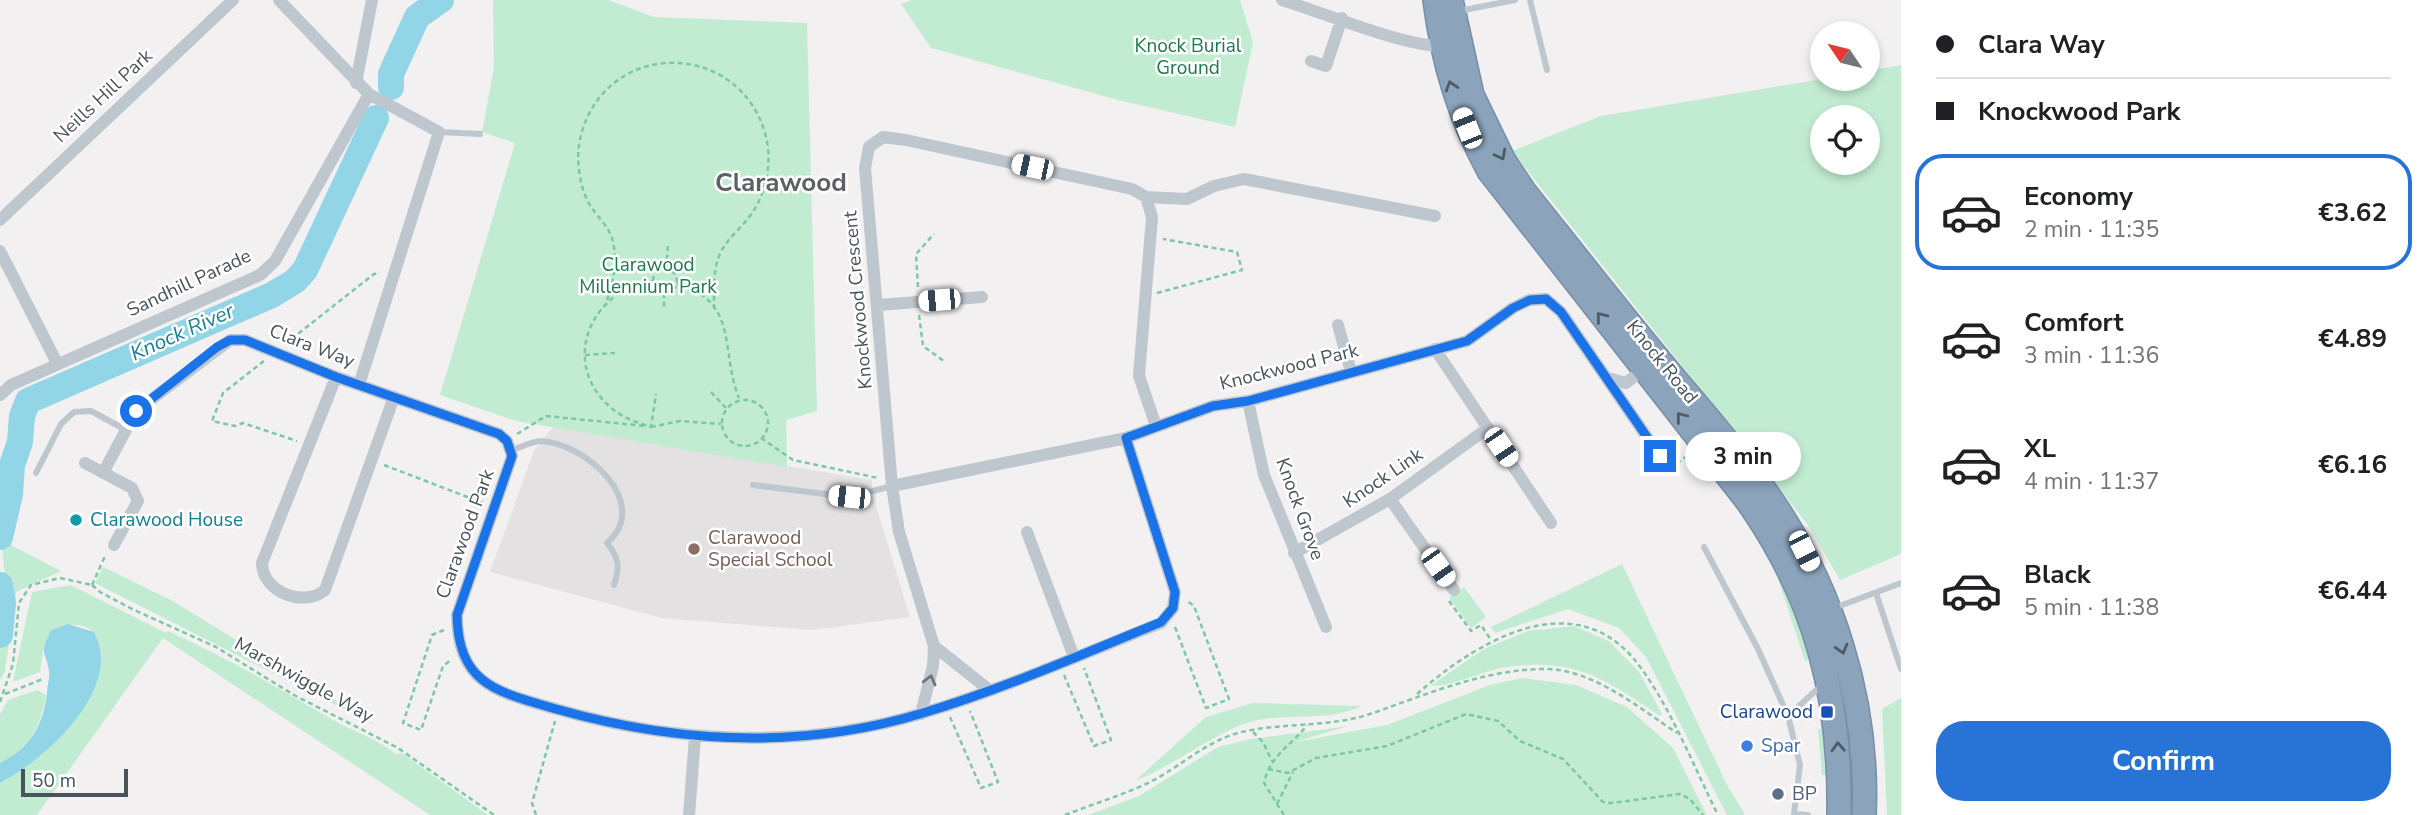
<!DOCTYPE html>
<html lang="en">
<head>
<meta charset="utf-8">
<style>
  body { margin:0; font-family:"Nunito Sans",sans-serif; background:#f6f6f6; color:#202124; height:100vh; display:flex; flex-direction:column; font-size:26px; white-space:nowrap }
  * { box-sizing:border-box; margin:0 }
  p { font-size:23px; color:#757577 }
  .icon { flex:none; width:38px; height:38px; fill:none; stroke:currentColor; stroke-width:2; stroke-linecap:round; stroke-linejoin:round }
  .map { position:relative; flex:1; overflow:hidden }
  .side { display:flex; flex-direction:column; background:#fff; width:525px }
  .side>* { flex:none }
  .banner { display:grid; align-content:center; height:154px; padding:0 35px; background:#fff }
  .needle { width:46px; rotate:305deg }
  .tools { position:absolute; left:1810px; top:21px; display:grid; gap:14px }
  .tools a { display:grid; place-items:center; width:70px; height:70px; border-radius:50%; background:#fff; box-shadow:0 4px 10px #0003; font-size:35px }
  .scale { position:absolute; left:21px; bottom:18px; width:107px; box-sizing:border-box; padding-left:7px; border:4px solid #49535c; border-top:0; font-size:19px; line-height:24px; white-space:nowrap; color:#49535c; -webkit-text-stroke:5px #fff; paint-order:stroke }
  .end { position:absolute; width:32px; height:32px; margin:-16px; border:9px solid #1a73e8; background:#fff; box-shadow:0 0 0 4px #fff }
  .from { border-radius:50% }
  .bubble { position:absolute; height:49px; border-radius:24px; background:#fff; box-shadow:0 4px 10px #0003; font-size:23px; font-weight:700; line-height:49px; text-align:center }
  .car { position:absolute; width:21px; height:42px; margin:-21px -10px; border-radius:9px; box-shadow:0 0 5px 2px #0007; background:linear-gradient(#fff 24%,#345 0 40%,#fff 0 76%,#345 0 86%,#fff 0) }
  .banner b { display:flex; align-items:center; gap:24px; height:66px; font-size:26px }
  .banner b+b { border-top:2px solid #e0e0e0 }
  .banner i { width:18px; height:18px; background:#202124 }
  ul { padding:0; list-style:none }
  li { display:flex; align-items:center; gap:21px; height:116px; margin:0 14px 10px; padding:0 21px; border:4px solid transparent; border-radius:28px }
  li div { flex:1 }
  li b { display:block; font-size:26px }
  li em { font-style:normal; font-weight:700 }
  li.current { border-color:#2774d6 }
  li>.icon { width:63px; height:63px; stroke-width:1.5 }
  .cta { display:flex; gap:14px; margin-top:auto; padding:14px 35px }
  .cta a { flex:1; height:80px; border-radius:28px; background:#2774d6; color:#fff; font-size:28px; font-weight:700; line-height:80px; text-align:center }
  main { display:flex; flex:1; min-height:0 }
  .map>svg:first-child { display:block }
  .education { fill:#e3e1e1 }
  .green { fill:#c2ecd2; fill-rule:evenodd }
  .water { fill:#92d5e6 }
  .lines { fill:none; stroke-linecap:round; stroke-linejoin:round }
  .river { stroke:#92d5e6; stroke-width:26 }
  .highway-casing { stroke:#778ea7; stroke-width:26 }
  .path { stroke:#7cc8a2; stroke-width:2.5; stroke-dasharray:5 3.5; stroke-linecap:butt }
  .lane { stroke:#bfc7ce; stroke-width:6 }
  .street { stroke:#bfc7ce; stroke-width:12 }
  .highway { stroke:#8ba3bb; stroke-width:23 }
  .oneway { stroke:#505b66 }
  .oneway2 { stroke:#6c767e }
  .route { stroke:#1a73e8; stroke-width:9 }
  .culture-dot { fill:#0f9aa8; stroke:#fff; stroke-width:2.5 }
  .education-dot { fill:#8d6e63; stroke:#fff; stroke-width:2.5 }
  .transit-dot { fill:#1a4fb4; stroke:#fff; stroke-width:2.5 }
  .shop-dot { fill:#3f7fe0; stroke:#fff; stroke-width:2.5 }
  .service-dot { fill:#5c6f8a; stroke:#fff; stroke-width:2.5 }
  .labels { text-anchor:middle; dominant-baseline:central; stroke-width:5; stroke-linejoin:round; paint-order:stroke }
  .park-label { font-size:19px; fill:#1e794b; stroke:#fff }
  .street-label { font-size:19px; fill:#49535c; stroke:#fff }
  .culture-label { font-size:19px; fill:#0d838f; stroke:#fff; text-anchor:start }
  .education-label { font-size:19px; fill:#785e54; stroke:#fff; text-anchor:start }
  .transit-label { font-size:19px; fill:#164399; stroke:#fff; text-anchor:end }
  .shop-label { font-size:19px; fill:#366cbe; stroke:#fff; text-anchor:start }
  .service-label { font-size:19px; fill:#4e5e75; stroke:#fff; text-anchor:start }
  .water-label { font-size:21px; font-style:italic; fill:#177f9a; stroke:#fff }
  .district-label { font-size:26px; font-weight:bold; fill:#5d6064; stroke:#fff }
</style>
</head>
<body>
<main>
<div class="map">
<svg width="1901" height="815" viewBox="0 0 1901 815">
  <rect width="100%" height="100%" fill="#f2f0f0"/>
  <path class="education" d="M553,427l319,53v13l38,124 -98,13 -150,-12 -172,-46 44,-121z"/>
  <path class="green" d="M493,0h115l46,17 153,6 10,388 -31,9 1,47 -271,-46 -76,-26 75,-252 -33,-11 12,-65z
    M912,0h328l13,42 -18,85 -117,-27 -187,-52 -30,-44z
    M1901,65v489l-61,26 -32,-55 -296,-374 89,-35 221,-37h45v-8zM1822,117h45v46h-45z
    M1,540l60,31 -45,21 -11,79 -5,9v-29l8,-49z
    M1622,564l104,219 19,32h-18l-81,-158 -27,-29 -51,-19 -73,24 -4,-6z
    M103,567l68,33 208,127 -284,-144z
    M1775,570l23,50 12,39 -5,2z
    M71,585l95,48 2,-2c58,26 112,58 167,90 20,11 42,18 61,33l6,-1 86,62h-58l-267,-177 -126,177h-37v-32c32,-16 59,-44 81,-72 26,-35 35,-105 -30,-81l-7,14 -4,28 -27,10 19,-90z
    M1464,587l22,30 -15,11 -22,-30z
    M1574,626l35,15 30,31 23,42 -2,2c-56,-38 -87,-60 -158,-48 -23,4 -48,18 -72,18l54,-37 44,-18z
    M1522,678l54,7 51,22 46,41 34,67h-619l51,-19 79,-49 33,-8 98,-13 -54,16 92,-17 103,-40z
    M37,690l9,5c-6,32 -15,52 -46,68v-49l8,-14z
    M1901,698v117h-14l-5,-106z
    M1253,703l109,3c-39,18 -79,5 -116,17 -26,8 -96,56 -109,56l69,-62z
    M1818,729h6l5,46h-7z"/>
  <path class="water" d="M68,624l26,8c31,56 -49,128 -94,151v-20c30,-15 43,-37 47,-70 0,-6 3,-15 2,-22 -3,-21 -11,-16 2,-41z"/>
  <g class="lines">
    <path class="river" d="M391,87v-13l26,-57 24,-17
      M0,537l10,-43 2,-29 8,-23 2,-26 6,-15 244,-106 23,-14 10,-11 71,-152
      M0,585l3,18 -3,32"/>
    <g class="highway-casing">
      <path id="highway" d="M1435,0c8,62 24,116 54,171l259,331c68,97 93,195 91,313
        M1451,0l21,95 32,66 20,30c47,59 94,119 142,177 34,41 70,81 100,124 66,93 103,208 98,323"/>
    </g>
    <path class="path" d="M666,268l2,-23
      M653 281a12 12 0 1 1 24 0a12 12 0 1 1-24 0Z
      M652,281c-60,9 -92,79 -44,124 12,12 28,17 43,22l5,-33
      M677,284c63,17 43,69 62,114
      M918,287l-2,-33 18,-20
      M664,293v14
      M1157,293l85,-23 -5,-18 -74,-13
      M607,300c7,-19 11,-42 5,-62 -4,-12 -14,-21 -21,-31 -12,-19 -16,-50 -10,-72 26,-98 161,-95 185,2 7,28 -1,62 -20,84 -11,13 -23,22 -28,38 -5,15 -4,33 -4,48
      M919,315l4,31 22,16
      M285,344l89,-70 6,-1
      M585,355l30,-2
      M264,361l-41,32 -11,28 23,5 8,-3 54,18
      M711,392l15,16
      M722 423a23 23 0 1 1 46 0a23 23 0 1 1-46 0Z
      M651,427l29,-6 41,3
      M517,434l29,-18 99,10
      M761,438l32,22 85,18
      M384,465l99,38
      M1670,465l2,2 15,-11
      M92,585l8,7 32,17 84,38 78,48 104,53 96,67
      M92,585l13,-29
      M1449,601l22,30 10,-6 10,15
      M1175,627l31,81 23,-9 -35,-93 -8,-6
      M444,630l-12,5 -29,88 18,7 22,-64 8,-6
      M1064,675l30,71 17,-6 -27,-72
      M5,694l38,-15
      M1417,694c58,-51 153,-110 217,-35 33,40 60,108 84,156
      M0,702l13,-38 6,-61 12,-18 29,-7 32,7
      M950,717l31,71 17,-6 -28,-71
      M1253,732l10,10 9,19
      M1268,769l20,4 28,-15 71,-12 79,-32 32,7 22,20 43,18 40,43 8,1 69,-9 10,5 13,16
      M1277,804l16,-32
      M536,815l-4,-12 23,-82
      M1065,815c28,-11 58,-20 85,-33 30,-15 55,-40 88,-49 42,-11 90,-5 132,-19 55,-19 115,-45 175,-45 48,0 94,39 132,64
      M1284,815l-20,-32c6,-28 27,-37 43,-58"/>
    <path class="lane" d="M1530,0l17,70
      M1459,11l56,-11
      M439,132l41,2
      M510,451c9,-3 22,-10 31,-10 44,2 112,62 66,102 12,15 13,24 7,42
      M36,473l25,-49 13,-12 17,-1 35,19
      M753,485l96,12 43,-11
      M1704,547l54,102 30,67 12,49 -6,49 14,1
      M1876,593l25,76
      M1834,608l67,-25
      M1788,716l35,-32"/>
    <path class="street" d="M279,0l90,94 70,38 -80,253
      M1282,0c42,13 125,48 164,46
      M1311,61l15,5 16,-48
      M356,83l16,-83
      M1146,197l41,2 27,-13 30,-7 191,37
      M0,220l233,-220
      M0,251l57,112
      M878,305l104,-8
      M1338,325l13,47
      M1435,349l116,174
      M336,377l-74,186c0,29 42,45 63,27l69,-193
      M1608,378l18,5 21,-16
      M0,395l11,-10 249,-110 15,-14 94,-167
      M1248,401l16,74 62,152
      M85,463l47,25 6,13 -24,44
      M103,473l33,-62 94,-71h15l91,37 163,57 8,7 5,15 -55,159c1,70 40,77 99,94 119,34 246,41 367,4 80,-24 159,-59 238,-90l12,-15 2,-16 -49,-154
      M892,486l234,-48 87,-32 35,-5 219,-60 46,-33 16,-8 17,-1 15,13 99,144
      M1390,499l64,91
      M1027,532l47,125
      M1294,553l96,-54 98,-71
      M934,646l54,43
      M921,714l12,-48 1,-20 -35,-114 -7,-46 -27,-318 4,-21 14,-10 23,3 226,49 14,8 6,20 -13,159 17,50
      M689,815l6,-78"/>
    <use href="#highway" class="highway"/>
  </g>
  <defs><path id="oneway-chevron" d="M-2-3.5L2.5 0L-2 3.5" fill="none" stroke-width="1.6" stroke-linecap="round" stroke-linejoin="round" transform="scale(1.75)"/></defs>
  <g class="oneway">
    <use href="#oneway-chevron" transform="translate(1451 86) rotate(-107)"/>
    <use href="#oneway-chevron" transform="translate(1501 155) rotate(62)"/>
    <use href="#oneway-chevron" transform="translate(1601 317) rotate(-129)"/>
    <use href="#oneway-chevron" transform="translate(1681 417) rotate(-128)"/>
    <use href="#oneway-chevron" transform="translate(1842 649) rotate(74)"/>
    <use href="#oneway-chevron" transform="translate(1838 747) rotate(-93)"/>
  </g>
  <use class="oneway2" href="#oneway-chevron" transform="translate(930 680) rotate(-76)"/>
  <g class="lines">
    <path class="route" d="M136,411l81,-64 13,-7h15l91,37 163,57 8,7 5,15 -55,159c1,70 41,77 99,94 120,34 246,41 367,4 80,-24 160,-59 238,-91l12,-14 2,-16 -49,-154 87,-32 35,-5 219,-60 46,-33 17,-8 16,-1 15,13 99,144"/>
  </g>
  <circle class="culture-dot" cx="76" cy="520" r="7"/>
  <circle class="education-dot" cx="694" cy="549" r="7"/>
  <rect class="transit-dot" x="1820" y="705" width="14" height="14" rx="3.5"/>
  <circle class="shop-dot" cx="1747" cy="746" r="7"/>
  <circle class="service-dot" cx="1778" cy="794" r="7"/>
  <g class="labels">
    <g class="park-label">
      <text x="1188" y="46">Knock Burial<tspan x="1188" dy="22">Ground</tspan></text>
      <text x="648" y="265">Clarawood<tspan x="648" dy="22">Millennium Park</tspan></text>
    </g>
    <g class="street-label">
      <text transform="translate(103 96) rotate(-43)">Neills Hill Park</text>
      <text transform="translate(189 283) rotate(-25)">Sandhill Parade</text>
      <text transform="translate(858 300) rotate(-95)">Knockwood Crescent</text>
      <text transform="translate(312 346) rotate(21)">Clara Way</text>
      <text transform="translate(1662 362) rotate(51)">Knock Road</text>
      <text transform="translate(1289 367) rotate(-14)">Knockwood Park</text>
      <text transform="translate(1383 478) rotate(-34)">Knock Link</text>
      <text transform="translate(1300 509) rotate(70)">Knock Grove</text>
      <text transform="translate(465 534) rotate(-70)">Clarawood Park</text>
      <text transform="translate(304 680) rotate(29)">Marshwiggle Way</text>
    </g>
    <g class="culture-label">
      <text x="90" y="520">Clarawood House</text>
    </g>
    <g class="education-label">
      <text x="708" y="538">Clarawood<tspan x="708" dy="22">Special School</tspan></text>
    </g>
    <g class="transit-label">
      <text x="1813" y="712">Clarawood</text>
    </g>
    <g class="shop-label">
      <text x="1761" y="746">Spar</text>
    </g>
    <g class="service-label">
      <text x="1792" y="794">BP</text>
    </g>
    <g class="water-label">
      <text transform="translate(182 332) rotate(-24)">Knock River</text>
    </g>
    <g class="district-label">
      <text x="781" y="182">Clarawood</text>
    </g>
  </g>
</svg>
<div class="tools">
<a><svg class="needle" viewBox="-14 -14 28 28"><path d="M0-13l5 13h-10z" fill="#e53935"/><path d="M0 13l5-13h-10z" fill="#757577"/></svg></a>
<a><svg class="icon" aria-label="locate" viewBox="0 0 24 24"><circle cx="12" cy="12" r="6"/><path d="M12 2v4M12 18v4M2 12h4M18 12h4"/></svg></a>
</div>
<div class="scale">50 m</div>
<i class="end from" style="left:136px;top:411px"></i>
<i class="end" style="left:1660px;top:456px"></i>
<div class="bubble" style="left:1685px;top:432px;width:116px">3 min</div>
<i class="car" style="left:1467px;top:128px;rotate:338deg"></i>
<i class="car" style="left:1032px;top:167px;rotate:282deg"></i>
<i class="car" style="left:939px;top:300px;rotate:265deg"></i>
<i class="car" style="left:1501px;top:447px;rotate:146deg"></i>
<i class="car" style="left:849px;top:497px;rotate:276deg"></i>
<i class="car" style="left:1804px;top:551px;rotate:154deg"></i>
<i class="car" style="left:1438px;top:567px;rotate:145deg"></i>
</div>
<section class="side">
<div class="banner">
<b><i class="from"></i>Clara Way</b>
<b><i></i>Knockwood Park</b>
</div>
<ul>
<li class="current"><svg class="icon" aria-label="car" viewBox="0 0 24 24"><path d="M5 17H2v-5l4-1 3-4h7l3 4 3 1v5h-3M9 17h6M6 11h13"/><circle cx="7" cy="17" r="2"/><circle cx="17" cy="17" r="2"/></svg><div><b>Economy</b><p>2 min · 11:35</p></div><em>€3.62</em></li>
<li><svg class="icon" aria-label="car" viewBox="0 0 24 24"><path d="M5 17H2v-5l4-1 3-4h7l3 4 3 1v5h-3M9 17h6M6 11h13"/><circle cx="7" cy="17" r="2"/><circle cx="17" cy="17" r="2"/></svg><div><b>Comfort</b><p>3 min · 11:36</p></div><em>€4.89</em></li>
<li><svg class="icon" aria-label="car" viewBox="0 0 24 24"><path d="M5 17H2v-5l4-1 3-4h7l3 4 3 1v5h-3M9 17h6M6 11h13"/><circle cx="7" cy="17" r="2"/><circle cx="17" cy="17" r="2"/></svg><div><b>XL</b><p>4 min · 11:37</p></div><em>€6.16</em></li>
<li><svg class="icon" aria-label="car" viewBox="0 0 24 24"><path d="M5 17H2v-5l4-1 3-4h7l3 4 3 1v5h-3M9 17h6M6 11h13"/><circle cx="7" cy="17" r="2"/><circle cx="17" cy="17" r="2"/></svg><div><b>Black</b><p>5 min · 11:38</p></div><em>€6.44</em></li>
</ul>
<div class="cta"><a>Confirm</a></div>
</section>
</main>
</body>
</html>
